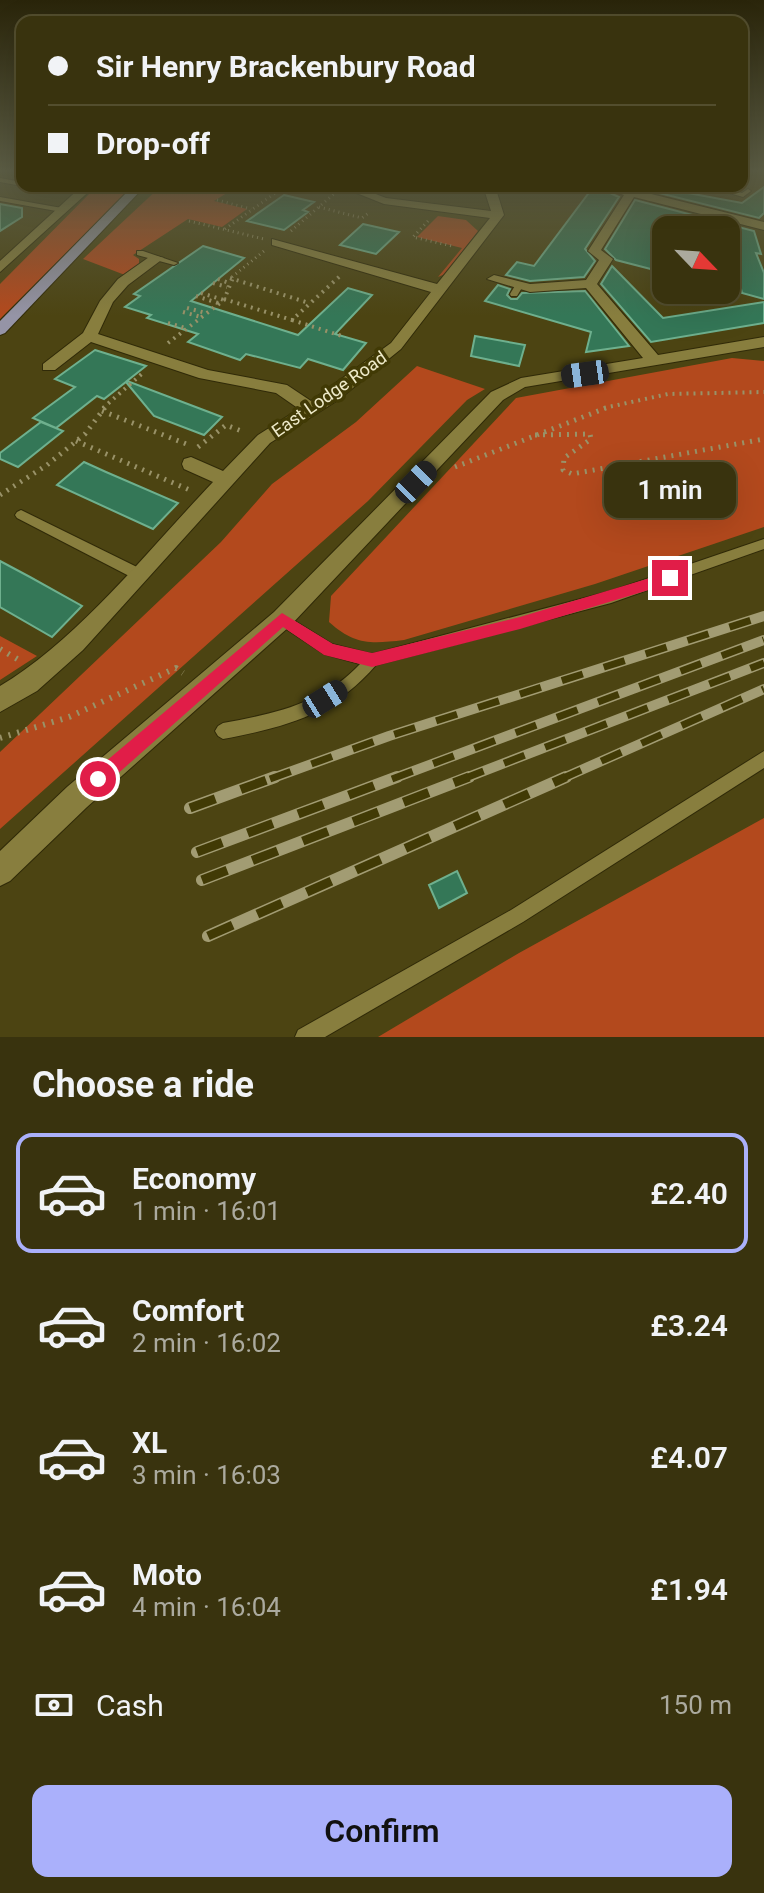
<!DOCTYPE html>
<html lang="en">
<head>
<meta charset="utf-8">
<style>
  body { margin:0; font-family:Roboto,sans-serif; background:#443f1c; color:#f1f3f6; height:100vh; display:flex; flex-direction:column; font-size:30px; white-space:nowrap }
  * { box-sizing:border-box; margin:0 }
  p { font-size:26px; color:#abaa9e }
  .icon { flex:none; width:44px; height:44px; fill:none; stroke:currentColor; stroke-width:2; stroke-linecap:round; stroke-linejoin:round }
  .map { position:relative; height:1037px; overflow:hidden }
  .side { display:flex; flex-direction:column; background:#39330e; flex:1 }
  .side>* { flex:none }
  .guide { position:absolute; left:16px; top:16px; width:732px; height:176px; border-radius:16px; box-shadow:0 8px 32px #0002,0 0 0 2px #534e2e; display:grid; align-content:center; height:176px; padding:0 32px; background:#39330e }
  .needle { width:52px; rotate:115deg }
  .controls { position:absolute; left:652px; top:216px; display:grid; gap:16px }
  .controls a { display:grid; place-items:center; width:88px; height:88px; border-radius:16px; background:#39330e; box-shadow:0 8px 32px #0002,0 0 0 2px #534e2e; font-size:40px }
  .end { position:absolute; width:36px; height:36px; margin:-18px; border:10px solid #e11d48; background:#fff; box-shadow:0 0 0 4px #fff }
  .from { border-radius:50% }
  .bubble { position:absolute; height:56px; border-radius:16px; background:#39330e; box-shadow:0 8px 32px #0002,0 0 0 2px #534e2e; font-size:26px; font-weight:600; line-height:56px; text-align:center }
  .car { position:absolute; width:24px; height:48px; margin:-24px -12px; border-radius:10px; box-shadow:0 0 6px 2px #0007; background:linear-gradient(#222 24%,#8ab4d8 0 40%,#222 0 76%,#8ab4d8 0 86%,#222 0) }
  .guide b { display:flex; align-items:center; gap:28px; height:76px; font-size:30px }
  .guide b+b { border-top:2px solid #534e2e }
  .guide i { width:20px; height:20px; background:#f1f3f6 }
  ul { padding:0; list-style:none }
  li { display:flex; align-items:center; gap:24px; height:120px; margin:0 16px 12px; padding:0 16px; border:4px solid transparent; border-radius:16px }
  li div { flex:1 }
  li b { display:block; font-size:30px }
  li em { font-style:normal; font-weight:600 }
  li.selected { border-color:#aab0fb }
  li>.icon { width:72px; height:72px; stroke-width:1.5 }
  h2 { padding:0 32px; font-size:36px; line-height:96px }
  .pay { display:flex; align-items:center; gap:20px; height:88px; padding:0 32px; font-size:30px }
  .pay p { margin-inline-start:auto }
  .action { display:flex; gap:16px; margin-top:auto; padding:16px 32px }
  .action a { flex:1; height:92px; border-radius:16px; background:#aab0fb; color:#111; font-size:32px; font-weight:600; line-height:92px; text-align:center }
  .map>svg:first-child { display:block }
  .green { fill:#b3491d }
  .building { fill:#347757; stroke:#6eb08e; stroke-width:2 }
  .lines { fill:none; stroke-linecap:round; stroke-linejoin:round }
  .service-casing { stroke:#302a08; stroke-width:2 }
  .minor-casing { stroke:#302a08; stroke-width:2 }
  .primary-casing { stroke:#302a08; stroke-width:2 }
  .path-far3 { stroke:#999268; stroke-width:3; stroke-dasharray:1 4; stroke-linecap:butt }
  .path-far2 { stroke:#999268; stroke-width:4; stroke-dasharray:2 5; stroke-linecap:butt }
  .path-far1 { stroke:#999268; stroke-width:5; stroke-dasharray:2 6; stroke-linecap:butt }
  .path { stroke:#999268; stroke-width:6; stroke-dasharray:2 7; stroke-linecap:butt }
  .service { fill:#887e3e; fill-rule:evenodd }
  .minor { fill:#887e3e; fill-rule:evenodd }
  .primary { fill:#9594a6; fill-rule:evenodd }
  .rail-far1-casing { stroke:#a29c73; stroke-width:10 }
  .rail-casing { stroke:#a29c73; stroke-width:12 }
  .rail-far1 { stroke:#413a05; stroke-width:7; stroke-dasharray:22; stroke-linecap:butt }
  .rail { stroke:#413a05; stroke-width:9; stroke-dasharray:27; stroke-linecap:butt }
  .route { fill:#e11d48 }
  .labels { text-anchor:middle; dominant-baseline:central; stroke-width:7; stroke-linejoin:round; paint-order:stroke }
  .far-street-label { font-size:18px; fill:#eeeac9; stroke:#413a05 }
</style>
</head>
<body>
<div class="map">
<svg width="764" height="1037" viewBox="0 0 764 1037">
  <rect width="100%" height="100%" fill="#4c4412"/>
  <path class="green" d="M97,186h36l-133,133v-35z
    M161,186h77l-24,15 33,8 -25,18 -34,-8 -55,36 6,4v5l-14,11 -42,-16z
    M438,216l28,4 12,11 -33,43 -7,3 24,-29 -45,-11z
    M732,358l32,3v166l-169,57 -191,56c-34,4 -49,5 -75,-18l2,-26 185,-198z
    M417,366l68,23 -18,11 -99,101 -368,328v-77l221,-210 51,-58 84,-62z
    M0,636l37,20 -37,24z
    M764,818v219h-386l141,-84z"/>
  <path class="building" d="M594,186l25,11 -34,52 10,12 -11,16 -54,4 -24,-6 11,-13 17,4z
    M631,186h48l-2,5 65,12 22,-16v26l-5,5z
    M284,195l30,7 -11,8 5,2 -24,18 -37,-9z
    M635,200l119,31 7,23 -5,-1 8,20v26l-22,-6 -16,-63 -60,-13v56l-50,-13 -11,-11z
    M0,204l22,4v9l-22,14z
    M363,224l36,8 -23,22 -36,-9z
    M203,246l41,12 -53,43 107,34 50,-47 24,7 -37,39 31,9 -23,27 -35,-11 -8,9 -54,-14 -6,6 -52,-18 10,-8 -51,-16 4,-3 -26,-8 15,-11 -6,-2z
    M612,266l51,52 101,-16v21l-113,19 -50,-58z
    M498,285l12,4 -3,6 4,4h6l5,-6 63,-2 44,55 -43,6 5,-20 -106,-31z
    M475,336l50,9 -6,21 -48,-10z
    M95,350l51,16 -19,15 95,36 -18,18 -50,-19 -28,-34 -22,17 -7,-3 -41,32 -23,-10 42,-31 -20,-8z
    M41,422l22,9 -45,36 -18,-8v-6z
    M84,462l22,10 72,31 -25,26 -96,-44z
    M0,561l30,16 52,29 -30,31 -52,-30z
    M457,871l10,22 -28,15 -10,-23z"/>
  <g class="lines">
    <g class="service-casing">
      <path id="service" d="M0,178l22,4v4l-22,-4z
        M32,186h54l3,2 -3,2 -51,-2z
        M706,186h11l25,7 6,-4 3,2 -8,6z
        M0,197l62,11 4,2 -4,2 -62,-11z
        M137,251h6l35,12 -4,2 -37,-10z
        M516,284l7,2 -6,10h-6l-1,-2z
        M21,510l122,60 1,4 -1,4 -5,1 -5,-1 -116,-60 -2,-3 2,-3z
        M764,539v10l-153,54 -235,62c-43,50 -90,62 -153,74l-5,-3 -3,-5 3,-5 5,-3c51,-9 101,-20 137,-59l-36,-10 -47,-31 -2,-4 2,-4 5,-2 50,31 40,10 239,-63z
        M764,751v17l-241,154 -198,115h-30l3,-7 213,-120z"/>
    </g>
    <g class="minor-casing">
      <path id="minor" d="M82,186h13l-95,86v-11z
        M339,186h16l31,12 105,13 -8,-25h12l9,29 -103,134 -63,51 -68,43 -187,207 -46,41 -37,21v-26c77,-45 151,-139 213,-204l-29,-13 -2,-5 2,-5 7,-2 32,14 35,-36 41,-26 -23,-16 -77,-15 -108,-36 -36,28h-12v-6l40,-31 17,-32 18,-22 34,-24 12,3 -36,27 -15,17 -15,32 110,36 79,15 24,16 80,-58 40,-51 -159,-47v-6l165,45 53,-66 -106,-14z
        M597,186l34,3 133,33v8l-130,-33 -33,53 12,9 -16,25 61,71 106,-18v10l-239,40 -22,13 -213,226 -203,181 -77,74 -10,5v-35l67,-64 207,-175 217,-220 30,-14 122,-20 -57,-70 -56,4 -43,-13 7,-4 36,9 56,-4 13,-20 -11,-9 36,-56z
        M694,186h22l-6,3z"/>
    </g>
    <g class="primary-casing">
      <path id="primary" d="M133,186h12l-140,147 -5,2v-14z"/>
    </g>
    <path class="path-far3" d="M217,200l34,9
      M319,207l43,11 8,-6
      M189,221l75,18
      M428,221l-15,16 39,9
      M225,229l60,-43
      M291,231l44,-38
      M232,277l32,-26"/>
    <path class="path-far2" d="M230,278l79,25
      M218,279l11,4
      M213,283l14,4
      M201,293l23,7
      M196,296l22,7
      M224,299l68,21 48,-44
      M187,308l19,5
      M183,312l18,5
      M292,320l53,17
      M168,323l17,5
      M168,343l56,-43 10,-25
      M103,408l41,-36
      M604,408l64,-14 96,-2"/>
    <path class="path-far1" d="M102,411l87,34
      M535,435l55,-1 1,5 -27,19 -1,12 9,4 192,-35
      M76,441l116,50
      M198,447l28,-22 18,7
      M455,467l156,-61
      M0,495l47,-30 38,-31 21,-28"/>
    <path class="path" d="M0,649l19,11
      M0,738l69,-21 107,-49 7,5"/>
    <use href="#service" class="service"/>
    <use href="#minor" class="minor"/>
    <use href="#primary" class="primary"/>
    <g class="rail-far1-casing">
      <path id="rail-far1" d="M270,779l119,-43 375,-120
        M392,779l372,-139
        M463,779l301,-116
        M561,779l203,-90"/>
    </g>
    <g class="rail-casing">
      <path id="rail" d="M190,808l85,-31
        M197,852l200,-75
        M202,880l267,-103
        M208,936l358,-159"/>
    </g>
    <use href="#rail-far1" class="rail-far1"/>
    <use href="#rail" class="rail"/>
  </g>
  <linearGradient id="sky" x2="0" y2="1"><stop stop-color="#2a250a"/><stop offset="0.54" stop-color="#5b5c44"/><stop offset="1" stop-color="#5b5c44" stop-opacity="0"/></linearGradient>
  <rect width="764" height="316" fill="url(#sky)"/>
  <path class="route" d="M670,572l5,2v8l-155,47 -148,38 -48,-12 -41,-28 -178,158 -7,3 -8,-9 2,-6 190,-160 51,31 39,9 148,-36z"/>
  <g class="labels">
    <g class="far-street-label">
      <text transform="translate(329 394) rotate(-35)">East Lodge Road</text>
    </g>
  </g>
</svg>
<div class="controls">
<a><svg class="needle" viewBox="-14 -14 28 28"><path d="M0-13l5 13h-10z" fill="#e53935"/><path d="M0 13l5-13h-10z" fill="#abaa9e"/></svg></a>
</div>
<i class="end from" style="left:98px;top:779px"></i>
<i class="end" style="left:670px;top:578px"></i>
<div class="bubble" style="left:604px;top:462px;width:132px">1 min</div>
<i class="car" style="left:585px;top:374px;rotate:262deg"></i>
<i class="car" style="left:416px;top:482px;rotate:44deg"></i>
<i class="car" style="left:325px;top:699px;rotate:58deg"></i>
<div class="guide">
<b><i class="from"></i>Sir Henry Brackenbury Road</b>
<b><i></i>Drop-off</b>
</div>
</div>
<section class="side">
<h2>Choose a ride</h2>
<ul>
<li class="selected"><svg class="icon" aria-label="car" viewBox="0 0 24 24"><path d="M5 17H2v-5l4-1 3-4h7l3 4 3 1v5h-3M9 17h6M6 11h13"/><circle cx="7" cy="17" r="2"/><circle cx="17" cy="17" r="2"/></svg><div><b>Economy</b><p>1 min · 16:01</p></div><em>£2.40</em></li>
<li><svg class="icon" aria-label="car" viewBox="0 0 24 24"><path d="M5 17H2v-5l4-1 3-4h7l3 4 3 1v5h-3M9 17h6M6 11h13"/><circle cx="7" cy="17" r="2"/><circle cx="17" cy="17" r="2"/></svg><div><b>Comfort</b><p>2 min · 16:02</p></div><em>£3.24</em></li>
<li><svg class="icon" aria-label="car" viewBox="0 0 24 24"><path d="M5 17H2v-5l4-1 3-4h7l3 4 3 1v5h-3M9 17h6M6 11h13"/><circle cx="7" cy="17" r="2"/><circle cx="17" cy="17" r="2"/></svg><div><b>XL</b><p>3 min · 16:03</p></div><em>£4.07</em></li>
<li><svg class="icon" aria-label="car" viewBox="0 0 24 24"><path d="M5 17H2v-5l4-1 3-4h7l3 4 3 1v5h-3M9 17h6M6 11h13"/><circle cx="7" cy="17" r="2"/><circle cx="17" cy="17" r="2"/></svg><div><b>Moto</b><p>4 min · 16:04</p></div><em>£1.94</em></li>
</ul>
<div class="pay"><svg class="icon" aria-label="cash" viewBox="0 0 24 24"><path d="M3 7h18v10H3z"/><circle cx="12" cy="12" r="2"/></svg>Cash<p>150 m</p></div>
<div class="action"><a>Confirm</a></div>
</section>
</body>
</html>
